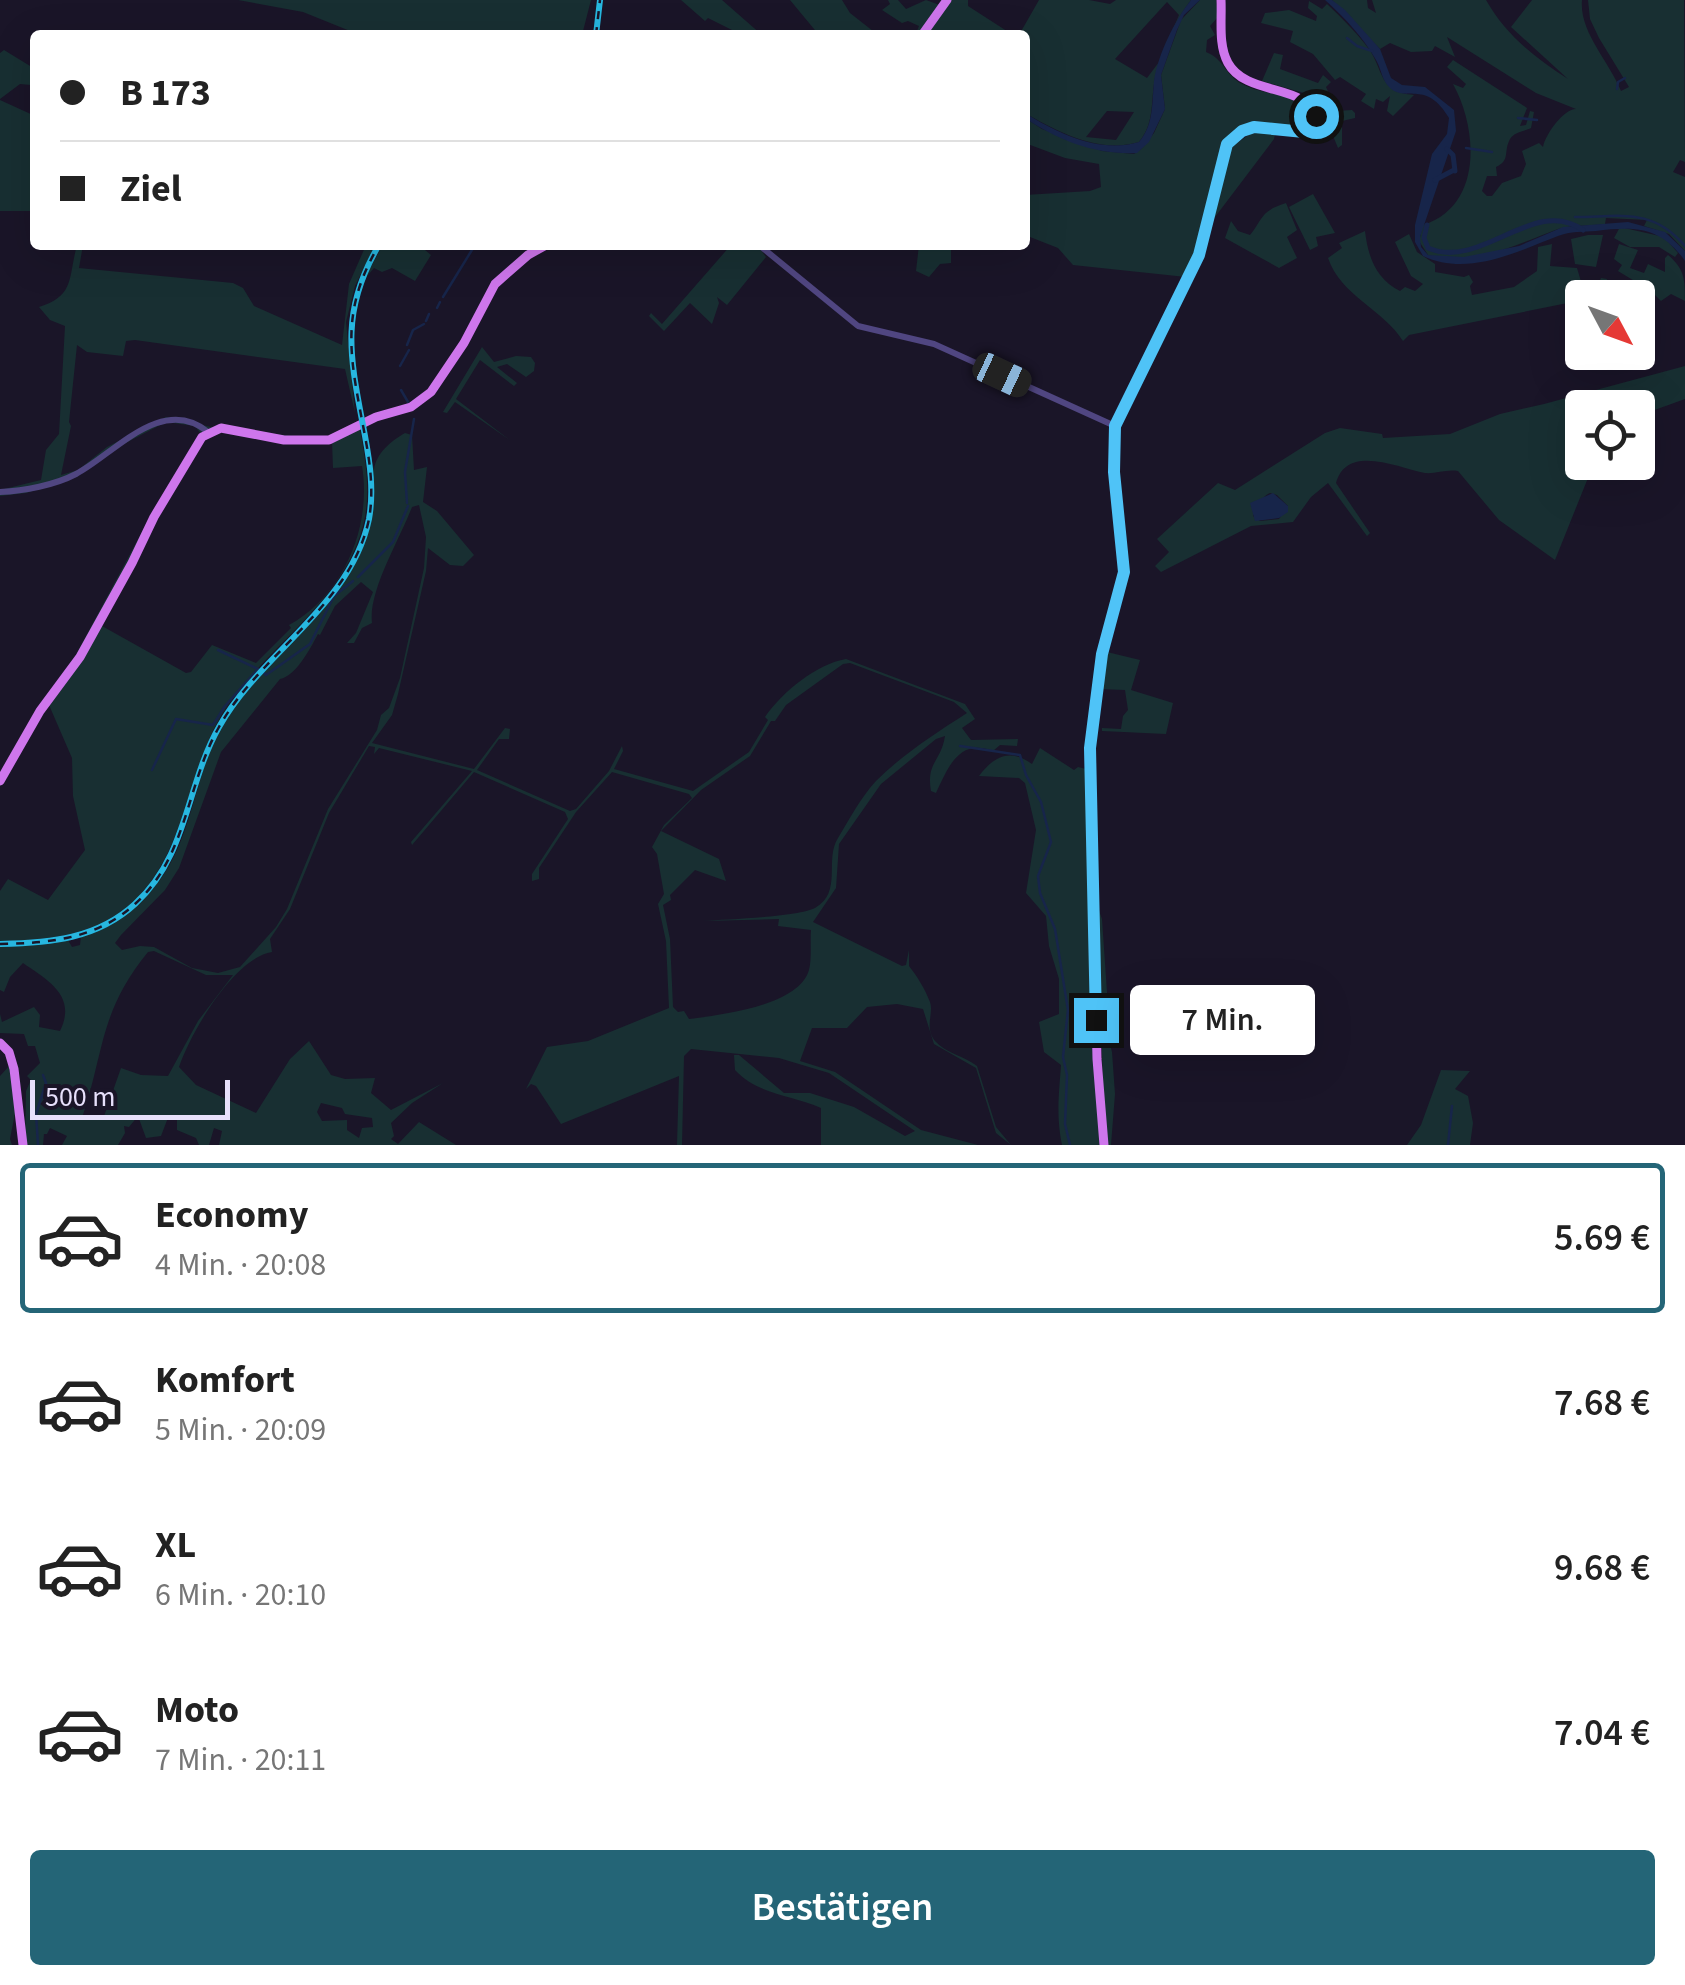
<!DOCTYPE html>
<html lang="de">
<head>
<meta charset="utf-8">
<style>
  body { margin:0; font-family:"Source Sans 3",sans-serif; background:#f6f6f6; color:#222; height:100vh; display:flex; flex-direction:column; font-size:38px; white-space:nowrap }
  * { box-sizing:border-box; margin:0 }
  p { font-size:32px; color:#767676 }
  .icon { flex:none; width:55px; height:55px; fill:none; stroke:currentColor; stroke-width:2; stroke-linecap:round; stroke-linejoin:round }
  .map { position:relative; height:1145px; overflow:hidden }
  .side { display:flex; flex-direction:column; background:#fff; flex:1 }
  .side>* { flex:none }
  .banner { position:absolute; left:30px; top:30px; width:1000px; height:220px; border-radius:10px; box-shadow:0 10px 40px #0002; display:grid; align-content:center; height:220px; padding:0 30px; background:#fff }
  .needle { width:65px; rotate:131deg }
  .controls { position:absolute; left:1565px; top:280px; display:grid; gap:20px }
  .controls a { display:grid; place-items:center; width:90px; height:90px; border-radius:10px; background:#fff; box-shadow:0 10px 40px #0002; font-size:50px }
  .scale { position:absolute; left:30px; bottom:25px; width:200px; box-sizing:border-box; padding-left:10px; border:5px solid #e7e0fb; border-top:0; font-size:28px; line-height:35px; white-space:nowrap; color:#e7e0fb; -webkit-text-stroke:8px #1a1528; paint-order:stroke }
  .end { position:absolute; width:45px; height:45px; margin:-22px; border:12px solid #4fc3f7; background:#111; box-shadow:0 0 0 5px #111 }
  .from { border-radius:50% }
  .bubble { position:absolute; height:70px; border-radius:10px; background:#fff; box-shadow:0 10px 40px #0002; font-size:32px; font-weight:600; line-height:70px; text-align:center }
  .car { position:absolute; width:30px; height:60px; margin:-30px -15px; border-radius:12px; box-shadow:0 0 8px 2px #0007; background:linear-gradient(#222 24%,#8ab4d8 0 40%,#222 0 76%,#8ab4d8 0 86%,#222 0) }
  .banner b { display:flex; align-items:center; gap:35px; height:95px; font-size:38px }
  .banner b+b { border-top:2px solid #e0e0e0 }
  .banner i { width:25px; height:25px; background:#222 }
  ul { padding:18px 0 0; list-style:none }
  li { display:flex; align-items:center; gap:30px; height:150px; margin:0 20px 15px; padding:0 10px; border:5px solid transparent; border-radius:10px }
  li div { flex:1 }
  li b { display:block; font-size:38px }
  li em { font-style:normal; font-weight:600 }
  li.current { border-color:#246577 }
  li>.icon { width:90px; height:90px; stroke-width:1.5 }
  .button { display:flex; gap:20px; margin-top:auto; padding:20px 30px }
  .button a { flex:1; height:115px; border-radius:10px; background:#246577; color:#fff; font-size:40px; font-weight:600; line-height:115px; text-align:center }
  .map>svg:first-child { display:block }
  .green { fill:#182f32; fill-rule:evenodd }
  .water { fill:#17254a }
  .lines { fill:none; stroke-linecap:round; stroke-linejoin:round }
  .stream { stroke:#17254a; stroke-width:2.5 }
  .canal { stroke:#17254a; stroke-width:5 }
  .minor { stroke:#504681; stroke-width:6 }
  .major { stroke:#ce76ec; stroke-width:9 }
  .rail-casing { stroke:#27b7e0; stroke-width:6 }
  .rail { stroke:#1a1528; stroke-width:2.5; stroke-dasharray:8; stroke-linecap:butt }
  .route { stroke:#4fc3f7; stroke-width:12 }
</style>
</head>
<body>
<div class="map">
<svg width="1685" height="1145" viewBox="0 0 1685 1145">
  <rect width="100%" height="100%" fill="#1a1528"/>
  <path class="green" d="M238,0h353l-9,35h-222l-57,-23z
    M681,0h41l40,35h-20l-34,-17 -3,3z
    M790,0h52l8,13 28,22h-59z
    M888,0h10l8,9 20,-9 19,7 4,-7h19v6l45,29h-109l4,-4h9l2,-5 -11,-5 -6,2 -20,-13 8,-6z
    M1039,0h50l21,4 6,-4h75c-16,21 -27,47 -35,73 -6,24 0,49 -17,69 -39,12 -81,-10 -114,-29v-78h-6zM1167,2l12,13 -20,47 -12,16 -32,-19zM1107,111l27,1 -18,28 -30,-3z
    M1200,0h16l2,17 -8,9 5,9 -8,5 -1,12c18,7 20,24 36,32 31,16 47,2 71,34l-7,11 -36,-4 -39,10 -24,89 -21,53 -113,-12 -15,-17 -33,-13v-40l65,-4 11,-4 -2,-23 -34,-6 -40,-15v-25l17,11 60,22 32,3 7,-5 13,-16 11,-24 -4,-34 20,-55z
    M1332,0h35l1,8 8,5 -4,-13h114c20,35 48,57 82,79l-57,-52 21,-27h50c-3,32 27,61 39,91l8,-4 -30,-49 -9,-19 -2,-19h96l1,162 -5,-2 -7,12 12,5v74l-16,-17 -25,-8 3,-6 -41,-2 -1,6c-15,2 -33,1 -47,5 -41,15 -85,39 -130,26l-9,-14 4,-16c60,-19 55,-96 30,-141l10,4 3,-4 -19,-17 6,-7 74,48 -7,18 6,-1 4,-14 4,1 -3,16c-6,3 -17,4 -21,11 -7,13 1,21 -14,28l1,9h-10l-5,15 5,5h5l10,-13 19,-7 5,-12 -4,-13 17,-8 4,4c3,-14 21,-38 33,-38l-40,-16 -89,-56 8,20 -20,-11 -3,5 -21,1 -21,-9 -10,6z
    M1309,1l13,8 5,-5c15,14 34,33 44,48 7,11 10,28 20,36 6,5 15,6 23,7l-21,21 -6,-5 3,-15 -7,6 -7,-3 -2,10 -13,-8 5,-7 -26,-17 -5,3 -22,-26 -23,-12 3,-11 -32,-8 4,-10 24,-3 27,11 1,-5 -9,-8z
    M4,50l31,19 -4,16 -11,-1 -20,15v-46z
    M1274,53l9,2 -3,14 38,14 5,-8 8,7 -5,5 11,24 15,-1 3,3v5l-13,3v24l-4,3 -14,-34 -20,-21 -42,-12z
    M0,100l35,16v95h-35z
    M1265,132l10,2 -1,5 -62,82 15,-71 23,-16z
    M1313,194l22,39 -19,4 2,9 -8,4 -21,-43z
    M1286,203l11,27 -10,7 10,21 -18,10 -54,-30 6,-17 7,10 12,4c13,-16 10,-24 36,-32z
    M1620,227l44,10 14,16 -3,4 -16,-10h-29l-16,-9z
    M1365,231c3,26 11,48 35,60l5,-4 10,4 8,-7 -12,-8 -16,-34 14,-8 8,18 18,12v8l29,5 5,-2 4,7 -3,4 2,9 42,-8 23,-16 1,-24 14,-3 -2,22 27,2 5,17h16l3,-7 6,1 -1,5c13,4 22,6 35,1l-23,-14 4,-6 -8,-6 5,-15 19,6 -8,18 14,5 4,-9 17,8v-14l3,-3c17,14 17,25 17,46l-14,-7 -10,7 -12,-12 -7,-1 -233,47 -6,6c-20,-32 -62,-45 -75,-83l14,-10 -3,-5z
    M1588,235h15l-7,32 -21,-3 -4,-25z
    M77,245h6l-4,23 154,15 10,5 11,18 88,39 7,-61 17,-39h9l-20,41 -9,36 9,91 -10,-44 -210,-29 -9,1 -3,15 -36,-4 -10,-7 -8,77 2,4 -10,49 17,-5 29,-23 59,-30 45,10 90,10 29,-1 29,-12c7,38 14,74 1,112 -25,74 -100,115 -139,180 -35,59 -35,134 -86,184 -38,36 -86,40 -135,41v-50l8,-12 40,21 37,-50 -12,-54 -1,-38 -23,-53 102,-190 50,-81 -6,-8 -29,-4 -52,27 -41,29 -47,15 -26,3v-6l41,-10 5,-30 13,-16 6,-108 -15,-6 -11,-13c36,-11 29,-29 38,-62zM223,431l77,13 32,-2 1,26 29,-2c10,60 -18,129 -73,159l2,3 -35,35 -44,-18 -21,27 -5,1 -84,-47 53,-106 48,-79z
    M383,245h36l12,10 -16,26 -23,-13 -10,4 -8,-4 -12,14z
    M731,245h26l9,12 -39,48 -10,-8 2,6 -7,21 -22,-21 -26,28 -15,-15 2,-3 11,11z
    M919,245h32v18l-11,1 -11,13 -13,-6z
    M482,347l12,15 22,-6 15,1 4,6 -1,8 -8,6 -19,-13 -10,3 20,16 -3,3 -34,-26 -24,39 55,42 -56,-39 -8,11 -4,-1z
    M1685,366v33l-47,17v-8h-56v54l12,1 -39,97 -56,-40 -41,-49c-12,-2 -22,3 -33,2 -26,-5 -78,-30 -89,10l34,50 -3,3 -39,-53 -17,14 -18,25 -42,4 -90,46 -6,-6 14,-14 -12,-13 61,-56 17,7 90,-57 15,-5 42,6 1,4 67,-4 50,-20 44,-10zM1270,493l7,2 11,11 -9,13 -19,2 -7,-5c3,-9 8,-19 17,-23z
    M405,433l7,2 2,35 13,-3 -4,35 14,9 37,44 -11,11 -13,-1 -22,-17 -2,23 -28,123 -6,21 -20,28 102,26 31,-41 5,1 -1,10h-10l-22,31 93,41 6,-2 33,-38 13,-25 1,5 -9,18 79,22 56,-39 19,-32 -3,-3c18,-26 52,-53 81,-58l119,45 10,15 -13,9 9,12 47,-1 -1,7 -17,-1 -7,6c-33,-13 -44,14 -57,42l-5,-2c-5,-29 10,-29 14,-55l-9,3 -55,45 -42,60 -3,44 -23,34 89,44 4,-1 3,-15v16c8,10 16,23 21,36 4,12 -6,25 5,39 10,12 29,15 42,25l19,61 15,18 -15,-12 -20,-65 -42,-24 -11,-35 -26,-5 -30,3 -20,21h-35l-12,33 35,11 86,58 57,15h-157v-37c-29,-13 -63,-13 -86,-38l-1,-15h5l45,38h26l44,14 51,29 10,-5 -86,-58 -50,-15 -88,-9 -7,7 -2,89h-5l2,-69 -118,48 -25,-38 -5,-2 -5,5 21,-42 41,-6 81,-33 -3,-67 -8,-37 6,-10 -7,-40 -5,-7 12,-22 28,-27 -3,-4 -77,-22 -36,40 -37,56v11l-7,2v-7l36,-55 -3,-7 -91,-40 -62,73 -1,-3 61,-71 -93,-23 -5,6 1,-7 -6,-1 -40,67 -39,96 -20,30 2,13c-38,6 -81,80 -93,115l17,18 60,28 34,-54 19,-18 22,34 14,4 30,-1 -4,15 20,17 52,-27 -31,20 -21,20 3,13 -3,3 7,5 21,-22 37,23h-237l3,-14 -8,-3 -5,17h-10l-3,-7 -19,-8v-12l-8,-3 -8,21 -15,2 -8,-22 -9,11 -5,-1 1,7 -7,12h-56l5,-9 -17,-8 -3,6h-3l-1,11h-18l1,-54 5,-11 -4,-4 13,-13 -5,-17h-7l-4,-12 -24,-1v-19l2,8 32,-15 6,8 -1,12 21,4c17,-35 -11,-50 -37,-68l-13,14 -6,15 -4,-2v-45l68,-5 4,7 8,-2 1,-9c29,-9 55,-28 75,-51 39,-48 38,-117 71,-169 38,-63 111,-104 137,-174 12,-34 8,-65 4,-99l6,27c2,-17 17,-29 31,-37zM419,505l7,32 -2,31 -24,110 -11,30 -8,7 -4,15 -49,79 -41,100 -11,18 -36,40 -22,6 -26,-5 -38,-21 -14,-1 -18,4 -7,-7 6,-8 44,-45 14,-22 42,-116 59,-73c16,-3 30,-30 38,-45l2,1 15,-29 26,-24 12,10 -17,41 -9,10h7l8,-15 10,-5c-4,-32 28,-84 40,-116zM850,663l104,39 13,11c-31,20 -64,41 -91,68 -15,16 -27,39 -38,57 -14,22 5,54 -23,70 -17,9 -87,11 -112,13l76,-2 -1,7 33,4c-1,12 1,28 -2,40 -10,36 -89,45 -120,49l-5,-8 -6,1 -5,-5 -3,-68 -7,-34 8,-5 -1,-5 25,-25 31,11 -7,-22 -58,-28 40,-41 49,-34 21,-35h4l11,-16 57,-41zM154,951l52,24h27l-35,46 -30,55 -27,-1 -20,-7 -18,51 -21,-1c23,-68 17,-106 66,-166zM321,1103l21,5 3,6 27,4 1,9 -11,1 -3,10 -12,-8v-10l-25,1 -5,-9z
    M1107,652l33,8 -9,30 42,13 -7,31 -64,-3v-3l19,1 2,-13 5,-6 -3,-20 -25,-1z
    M1040,748l34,22 4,-3 8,2 15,376h-39c-6,-31 -3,-50 -1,-80l-17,-13 -5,-30 20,-8v-35l-10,-33 -3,-30 -20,-23 10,-63 -11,-47 -6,-5 -40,-2c15,-20 31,-28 53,-12z
    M1097,905l5,14 6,88 -4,15 8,30 3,42 -4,51h-6z
    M10,1065l5,48 -5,26 2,6h-12v-69z
    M1441,1070l29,1 -15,18 13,7 5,27 -3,22h-63l14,-20z"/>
  <path class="water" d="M1191,0h9l-16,15 -7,15 -16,45 4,34 -16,33 -12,11c-41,2 -78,-12 -112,-35v-5c32,20 75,41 114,29 15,-17 13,-40 15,-61 4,-27 21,-61 37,-81z
    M1325,0h7l13,10 35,39 11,29 11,7 23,2 29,23 2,21 -36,106 1,10 7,8 36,2 55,-11 44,-19 65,-5 37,10 20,19v10c-24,-34 -49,-35 -89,-30 -12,1 -26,0 -38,5 -42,16 -90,41 -135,20l-8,-14v-17l17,-71 15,-20 2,-16c-23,-39 -42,-15 -59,-30 -8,-7 -9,-20 -14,-28 -13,-23 -31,-42 -51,-60z
    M1273,493l15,13v6l-9,6 -24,3 -5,-18z"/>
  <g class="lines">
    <path class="stream" d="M1347,38l10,8 15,5
      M1617,89l1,-7 7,-4
      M1518,118l19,2
      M1466,148l26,4
      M1575,217c45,0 77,-10 110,29
      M443,297l32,-52
      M437,308l3,-6
      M426,321l3,-7
      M407,345l6,-15 11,-6
      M400,366l9,-16
      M401,390l7,12
      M407,503l-2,-31 9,-53
      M358,577l35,-35 15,-36
      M263,672l3,3 44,-31 24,-48 19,-15
      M960,746l60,9 6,20 15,27 10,40 -13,34 2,17 15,36 13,81 -5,47 4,18 -2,49 5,21
      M152,770l24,-51 37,6 12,-19 33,-37 -40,-19
      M38,1145l-2,-31 10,-31 -3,-8
      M1448,1145l4,-39"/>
    <path class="canal" d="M1447,149l6,6 2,16
      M1435,180l19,-10
      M1427,225l-3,13 4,10c53,23 106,-53 155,-18"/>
    <path class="minor" d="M759,245l99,81 76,18 181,82
      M0,492c24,-1 55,-7 76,-18 38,-20 86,-80 132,-42"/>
    <path class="major" d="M922,35l25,-35
      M0,781l40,-70 40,-54 52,-94 22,-46 48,-80 19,-9 63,12h45l47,-23 35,-10 20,-15 33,-49 31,-59 33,-29 18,-10
      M0,1043l9,9 5,17 9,76
      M1104,1145l-7,-86 -7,-311 12,-95 22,-81 -10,-100 1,-46 84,-171 28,-111 15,-13 12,-4 50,6 11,-12c-3,-39 -68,-23 -87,-58 -10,-18 -6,-43 -7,-63"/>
    <g class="rail-casing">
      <path id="rail" d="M596,35l4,-35
        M0,944c50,-1 97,-5 135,-40 53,-48 51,-119 84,-177 41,-74 132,-121 150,-208 5,-28 1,-56 -4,-83 -14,-75 -27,-122 14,-191"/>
    </g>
    <use href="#rail" class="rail"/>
  </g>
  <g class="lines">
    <path class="route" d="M1096,1020l-6,-272 12,-94 22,-82 -10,-100 1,-46 84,-171 28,-111 15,-13 12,-4 50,5 9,-6 3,-10"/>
  </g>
</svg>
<div class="controls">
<a><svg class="needle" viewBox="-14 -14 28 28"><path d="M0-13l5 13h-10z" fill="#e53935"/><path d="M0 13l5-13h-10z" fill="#767676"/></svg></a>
<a><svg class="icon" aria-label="locate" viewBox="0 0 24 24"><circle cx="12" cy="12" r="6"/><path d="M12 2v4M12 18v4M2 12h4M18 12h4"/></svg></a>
</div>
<div class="scale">500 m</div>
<i class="end from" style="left:1316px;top:116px"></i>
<i class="end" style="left:1096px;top:1020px"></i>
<div class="bubble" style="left:1130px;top:985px;width:185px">7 Min.</div>
<i class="car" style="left:1002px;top:375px;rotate:115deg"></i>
<div class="banner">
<b><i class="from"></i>B 173</b>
<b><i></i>Ziel</b>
</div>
</div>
<section class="side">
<ul>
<li class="current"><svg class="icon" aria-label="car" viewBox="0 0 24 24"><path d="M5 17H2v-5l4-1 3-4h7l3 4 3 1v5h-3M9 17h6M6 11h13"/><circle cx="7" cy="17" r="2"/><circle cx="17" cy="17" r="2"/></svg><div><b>Economy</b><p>4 Min. · 20:08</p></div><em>5.69 €</em></li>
<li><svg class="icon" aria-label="car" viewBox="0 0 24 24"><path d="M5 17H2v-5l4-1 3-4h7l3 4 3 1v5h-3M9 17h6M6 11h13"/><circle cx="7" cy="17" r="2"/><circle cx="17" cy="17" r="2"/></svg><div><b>Komfort</b><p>5 Min. · 20:09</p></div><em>7.68 €</em></li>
<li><svg class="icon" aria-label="car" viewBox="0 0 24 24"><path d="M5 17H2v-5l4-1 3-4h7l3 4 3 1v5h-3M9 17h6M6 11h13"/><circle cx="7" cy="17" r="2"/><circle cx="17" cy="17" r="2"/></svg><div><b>XL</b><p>6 Min. · 20:10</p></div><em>9.68 €</em></li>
<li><svg class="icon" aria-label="car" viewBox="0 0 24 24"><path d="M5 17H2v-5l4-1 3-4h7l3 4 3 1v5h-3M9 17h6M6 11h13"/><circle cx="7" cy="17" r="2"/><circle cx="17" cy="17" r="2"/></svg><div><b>Moto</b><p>7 Min. · 20:11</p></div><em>7.04 €</em></li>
</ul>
<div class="button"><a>Bestätigen</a></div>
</section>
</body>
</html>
